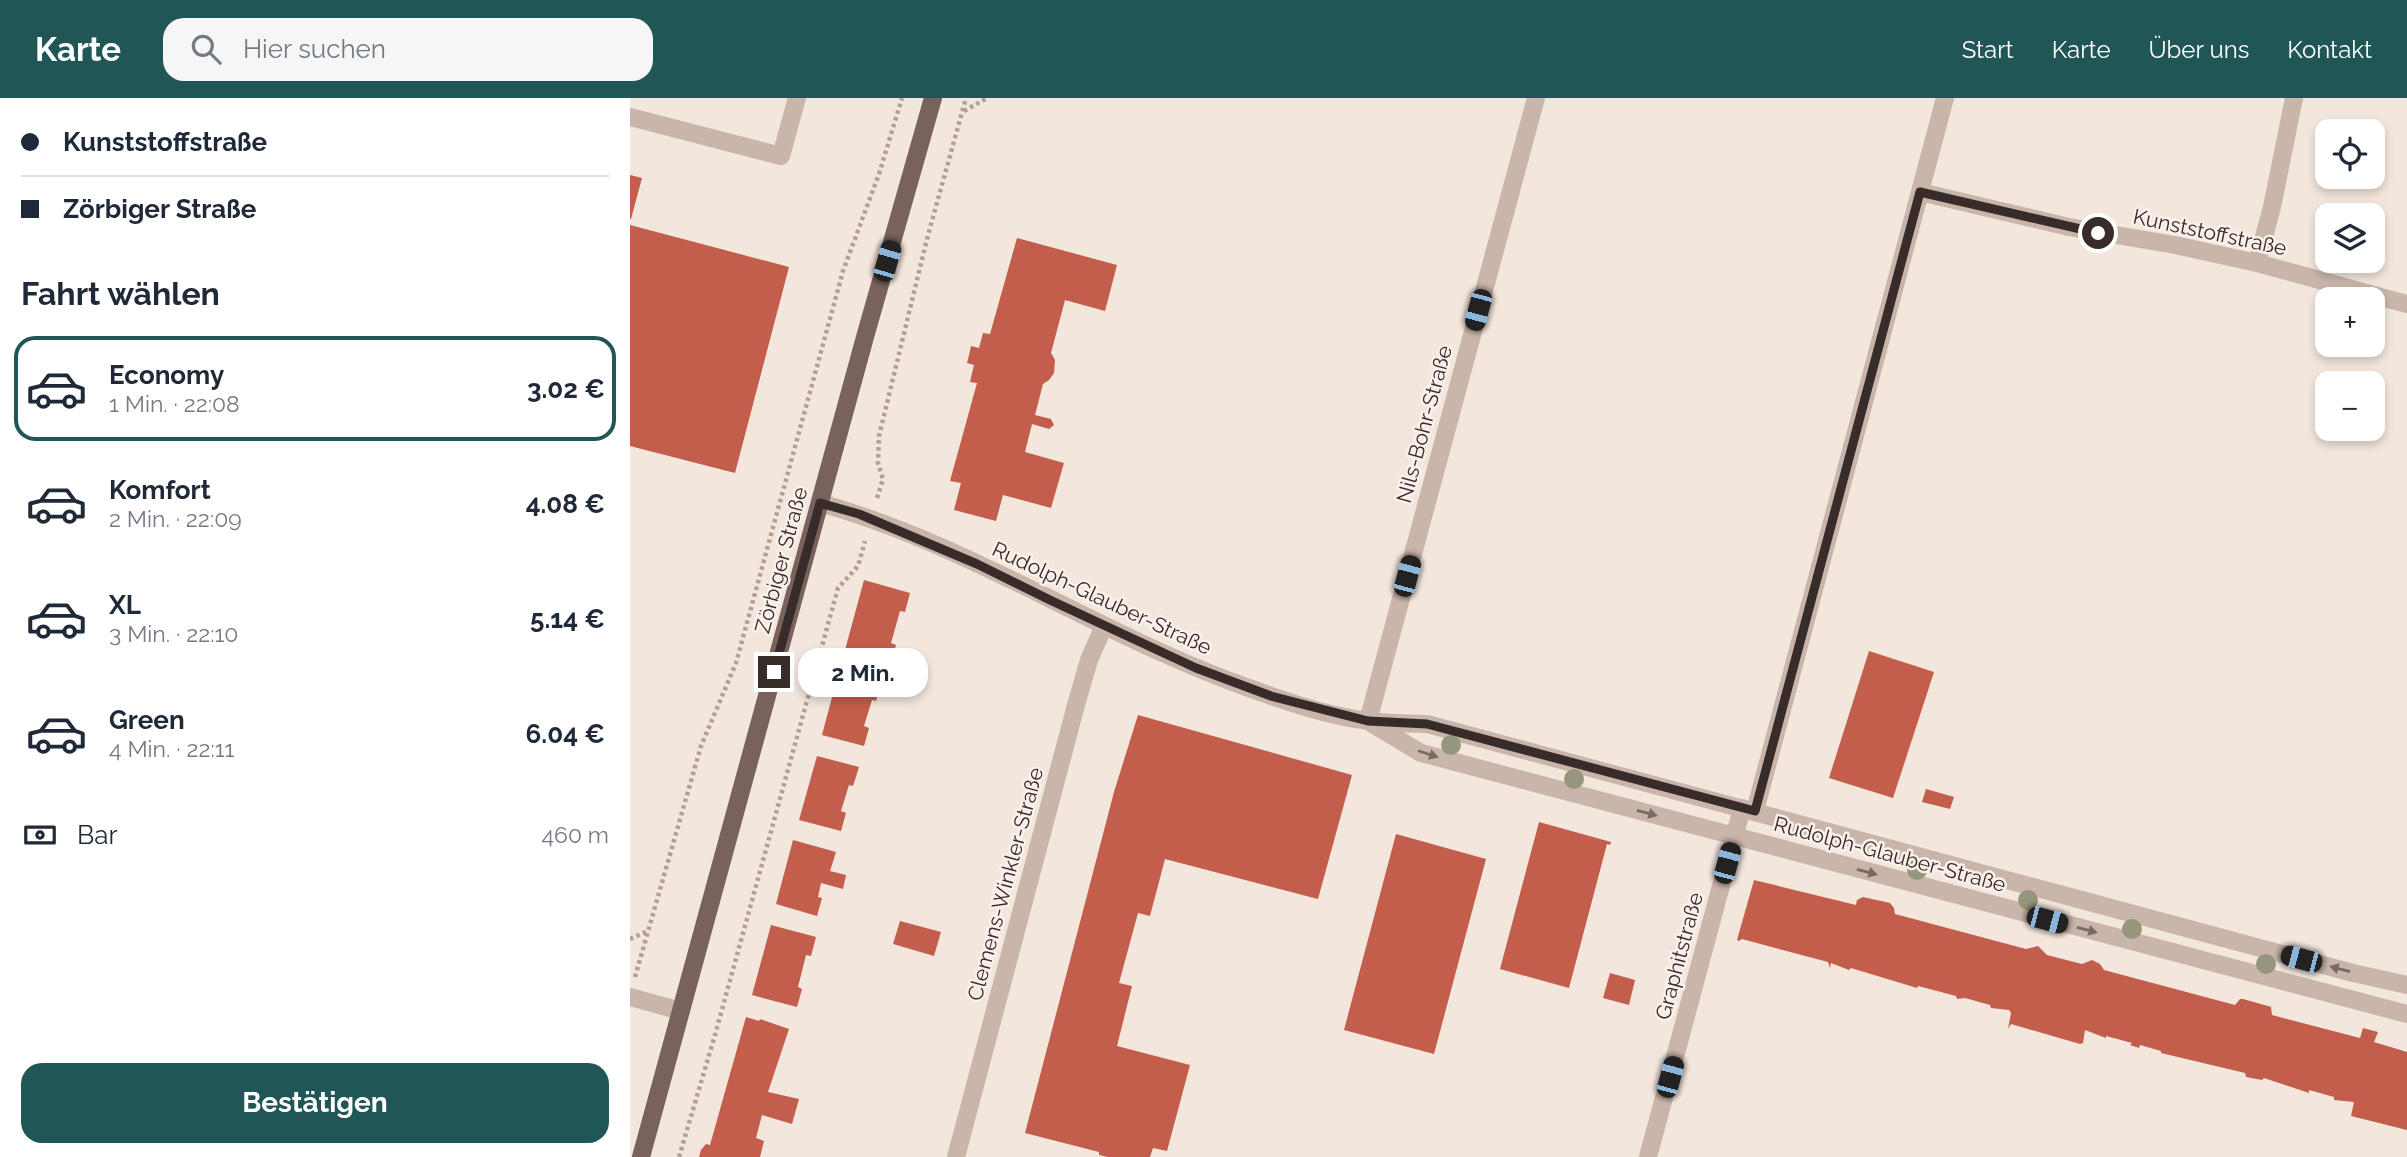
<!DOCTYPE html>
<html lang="de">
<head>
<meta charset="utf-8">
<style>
  body { margin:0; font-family:Raleway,sans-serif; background:#f6f6f7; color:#1f2937; height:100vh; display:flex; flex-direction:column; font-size:26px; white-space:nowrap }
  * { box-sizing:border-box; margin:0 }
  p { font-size:23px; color:#747a83 }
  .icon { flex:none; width:38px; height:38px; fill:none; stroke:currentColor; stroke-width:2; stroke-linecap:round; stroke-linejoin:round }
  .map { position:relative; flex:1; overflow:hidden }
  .details { display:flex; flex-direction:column; background:#fff; width:630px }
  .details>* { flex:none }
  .hud { display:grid; align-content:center; height:154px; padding:0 21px; background:#fff }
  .buttons { position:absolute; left:1685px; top:21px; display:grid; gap:14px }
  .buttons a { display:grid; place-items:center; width:70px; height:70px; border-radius:14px; background:#fff; box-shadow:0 4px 10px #0003; font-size:35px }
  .end { position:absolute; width:32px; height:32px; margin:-16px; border:9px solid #372c29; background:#fff; box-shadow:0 0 0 4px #fff }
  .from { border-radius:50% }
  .bubble { position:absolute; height:49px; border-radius:21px; background:#fff; box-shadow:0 4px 10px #0003; font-size:23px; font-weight:700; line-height:49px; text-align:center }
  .car { position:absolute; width:21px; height:42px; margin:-21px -10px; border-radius:9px; box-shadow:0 0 5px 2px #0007; background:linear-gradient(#222 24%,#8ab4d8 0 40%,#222 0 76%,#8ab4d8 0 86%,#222 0) }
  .hud b { display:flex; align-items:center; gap:24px; height:66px; font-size:26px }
  .hud b+b { border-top:2px solid #e0e1e3 }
  .hud i { width:18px; height:18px; background:#1f2937 }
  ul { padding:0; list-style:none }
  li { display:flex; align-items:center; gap:21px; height:105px; margin:0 14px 10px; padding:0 7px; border:4px solid transparent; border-radius:21px }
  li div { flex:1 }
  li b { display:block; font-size:26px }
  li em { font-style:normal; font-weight:700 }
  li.on { border-color:#205756 }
  li>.icon { width:63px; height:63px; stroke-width:1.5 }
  h2 { padding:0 21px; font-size:32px; line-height:84px }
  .pay { display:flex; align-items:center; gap:18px; height:77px; padding:0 21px; font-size:26px }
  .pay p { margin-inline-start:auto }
  .action { display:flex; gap:14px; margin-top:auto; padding:14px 21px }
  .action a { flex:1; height:80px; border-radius:21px; background:#205756; color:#fff; font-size:28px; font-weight:700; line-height:80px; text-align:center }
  header { display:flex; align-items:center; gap:42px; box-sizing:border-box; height:98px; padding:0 35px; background:#205756; color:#fff }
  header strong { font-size:33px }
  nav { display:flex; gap:38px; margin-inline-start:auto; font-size:24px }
  .search { width:490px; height:63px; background:#f6f6f7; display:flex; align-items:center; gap:18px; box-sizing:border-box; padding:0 24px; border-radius:21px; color:#747a83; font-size:26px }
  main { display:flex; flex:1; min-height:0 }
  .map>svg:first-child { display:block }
  .building { fill:#c25e4b }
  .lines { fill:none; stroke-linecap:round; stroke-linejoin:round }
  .path { stroke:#b59f94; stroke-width:4.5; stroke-dasharray:3.5 3.5; stroke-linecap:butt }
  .minor { stroke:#c9b5a9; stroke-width:18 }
  .major { stroke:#78625b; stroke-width:18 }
  .tree { fill:#96967d }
  .oneway { fill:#796a63 }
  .route { stroke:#372c29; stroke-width:9 }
  .labels { text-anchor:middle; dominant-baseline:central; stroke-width:5; stroke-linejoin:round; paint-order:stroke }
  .street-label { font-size:21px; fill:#372c29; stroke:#f9f1ea }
</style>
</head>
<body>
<header>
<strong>Karte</strong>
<div class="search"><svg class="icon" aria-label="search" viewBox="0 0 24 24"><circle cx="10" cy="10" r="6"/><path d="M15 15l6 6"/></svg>Hier suchen</div>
<nav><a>Start</a><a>Karte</a><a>Über uns</a><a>Kontakt</a></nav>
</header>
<main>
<section class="details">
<div class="hud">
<b><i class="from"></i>Kunststoffstraße</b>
<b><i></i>Zörbiger Straße</b>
</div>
<h2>Fahrt wählen</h2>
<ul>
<li class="on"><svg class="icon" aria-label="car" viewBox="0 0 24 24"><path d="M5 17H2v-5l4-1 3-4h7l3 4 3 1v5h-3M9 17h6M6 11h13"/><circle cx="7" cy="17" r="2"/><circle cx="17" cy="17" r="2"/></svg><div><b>Economy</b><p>1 Min. · 22:08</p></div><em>3.02 €</em></li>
<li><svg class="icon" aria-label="car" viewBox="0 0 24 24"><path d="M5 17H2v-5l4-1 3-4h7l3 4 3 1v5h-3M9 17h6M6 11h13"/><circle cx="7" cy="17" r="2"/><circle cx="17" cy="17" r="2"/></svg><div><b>Komfort</b><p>2 Min. · 22:09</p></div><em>4.08 €</em></li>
<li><svg class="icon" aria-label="car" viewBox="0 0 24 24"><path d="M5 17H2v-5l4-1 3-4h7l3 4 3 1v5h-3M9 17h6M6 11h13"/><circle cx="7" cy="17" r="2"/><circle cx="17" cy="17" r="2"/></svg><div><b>XL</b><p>3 Min. · 22:10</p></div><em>5.14 €</em></li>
<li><svg class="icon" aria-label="car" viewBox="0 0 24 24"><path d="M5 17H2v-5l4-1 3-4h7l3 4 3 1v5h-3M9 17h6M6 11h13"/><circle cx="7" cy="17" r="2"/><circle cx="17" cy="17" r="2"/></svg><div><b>Green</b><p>4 Min. · 22:11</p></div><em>6.04 €</em></li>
</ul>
<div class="pay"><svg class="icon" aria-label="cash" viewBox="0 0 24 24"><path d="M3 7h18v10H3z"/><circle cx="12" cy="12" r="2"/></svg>Bar<p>460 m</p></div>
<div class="action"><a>Bestätigen</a></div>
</section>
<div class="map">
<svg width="1777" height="1059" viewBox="0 0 1777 1059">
  <rect width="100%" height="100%" fill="#f2e6dd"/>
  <path class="building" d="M0,77l12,3 -11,41h-1z
    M0,127l159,42 -54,206 -105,-27z
    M387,140l100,27 -12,46 -40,-11 -14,53 4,7 -1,13 -5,7 -6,4 -8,31 16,4 3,6 -5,4 -17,-5 -7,28 39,11 -13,45 -48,-13 -7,26 -42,-11 7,-27 -11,-2 27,-98 -7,-1 4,-17 -7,-2 2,-8 2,-9 8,2 4,-15 7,1z
    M234,482l46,13 -5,19 -5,-1 -9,32 5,2 -5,18 -46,-13z
    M1239,553l65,21 -41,126 -64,-20z
    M209,573l42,12 -5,18 -4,-1 -8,26 5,2 -5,18 -42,-11z
    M508,617l214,60 -34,124 -153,-40 -15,57 -12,-3 -19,70 13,3 -15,60 73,19 -23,86 -14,-3 -3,9h-42l-9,-2v-3l-74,-19 89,-341z
    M187,658l42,11 -6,19 -4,-1 -8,26 5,2 -5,18 -42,-11z
    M1296,691l28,8 -4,12 -28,-7z
    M909,724l72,20 -1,3 -3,-1 -38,144 -69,-19z
    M766,736l90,25 -52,195 -90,-24z
    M163,742l43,12 -6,19 16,4 -3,14 -22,-6 -3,14 4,1 -5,18 -41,-12z
    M1124,782l102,25 1,-5 6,-3 27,6 4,5 1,6 131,35 12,-3 9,9 35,9 10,-4 8,4 4,6 131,35 5,-6h3l25,7 3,1 1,8 88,23 3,-10 15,4 -4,10 33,10v78l-56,-14 3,-14 -20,-2v-3l-25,-7v3l-45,-15 -2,2 -16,-3 -1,-4 -84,-20v-2l-21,-6 -1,3 -9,-3 2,-2 -26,-7v2l-21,-8 -2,13 -3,1 -69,-20 -3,5 3,-16 -2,-3 -18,-2 -1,-3 -25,-7 -8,1 -1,-3 -38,-10 -1,2 -66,-20 -2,2 -18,-7 -1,5 -2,-6 -86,-23 -3,2 -2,-1z
    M270,823l41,11 -7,24 -41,-12z
    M141,827l45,12 -5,19 -5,-1 -8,32 4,2 -5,18 -45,-12z
    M980,875l25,7 -6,25 -26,-7z
    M116,919l13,4 1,-2 29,10 -21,63 31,7 -7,25 -30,-9 -6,23 8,3 -4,16h-61l2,-7 5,-6 4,1z"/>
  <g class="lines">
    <path class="path" d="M334,13l23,-13
      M247,400l6,-19 -5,-16 1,-27 48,-197 39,-141
      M0,841l18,-8
      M5,879l66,-231 35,-83 107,-392 36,-97 23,-76
      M49,1059l36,-122 123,-447 20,-22 7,-25"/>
    <path class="minor" d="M0,19l151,39 16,-58
      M1290,94l149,35 106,18 82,18 150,41
      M1627,165l15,-56 22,-109
      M190,405c149,41 280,132 426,184 39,14 81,29 123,34 19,3 39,2 58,3l926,249 54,12
      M738,623l168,-623
      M741,625l50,30 986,261
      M1125,713l190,-713
      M0,899l51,14
      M326,1059l120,-452 13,-45 15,-34
      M1018,1059l94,-349"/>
    <path class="major" d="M11,1059l224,-820 68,-239"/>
  </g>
  <g class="tree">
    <circle cx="821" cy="647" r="10"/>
    <circle cx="944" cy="681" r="10"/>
    <circle cx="1287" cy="772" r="10"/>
    <circle cx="1398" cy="802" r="10"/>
    <circle cx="1502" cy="831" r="10"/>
    <circle cx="1636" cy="866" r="10"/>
  </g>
  <defs><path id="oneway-solid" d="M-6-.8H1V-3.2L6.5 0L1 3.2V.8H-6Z" transform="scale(1.75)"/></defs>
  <g class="oneway">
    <use href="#oneway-solid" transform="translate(798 656) rotate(18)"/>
    <use href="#oneway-solid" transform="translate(1017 715) rotate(15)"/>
    <use href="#oneway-solid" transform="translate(1237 774) rotate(15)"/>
    <use href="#oneway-solid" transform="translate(1457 832) rotate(15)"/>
    <use href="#oneway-solid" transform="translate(1710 871) rotate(-165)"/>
  </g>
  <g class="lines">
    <path class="route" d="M144,574l46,-169 39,11 118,50 75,37 144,67 75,28 97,25 59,3 328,87 165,-619 178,41"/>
  </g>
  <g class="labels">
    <g class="street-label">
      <text transform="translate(1580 134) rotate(12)">Kunststoffstraße</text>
      <text transform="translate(794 326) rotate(-75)">Nils-Bohr-Straße</text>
      <text transform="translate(151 462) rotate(-75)">Zörbiger Straße</text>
      <text transform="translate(472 500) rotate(25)">Rudolph-Glauber-Straße</text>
      <text transform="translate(1260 756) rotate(15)">Rudolph-Glauber-Straße</text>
      <text transform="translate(375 786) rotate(-75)">Clemens-Winkler-Straße</text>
      <text transform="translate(1049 858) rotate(-75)">Graphitstraße</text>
    </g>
  </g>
</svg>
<div class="buttons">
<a><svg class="icon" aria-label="locate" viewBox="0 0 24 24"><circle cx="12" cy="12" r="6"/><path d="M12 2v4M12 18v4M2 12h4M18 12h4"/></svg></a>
<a><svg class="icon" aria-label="layers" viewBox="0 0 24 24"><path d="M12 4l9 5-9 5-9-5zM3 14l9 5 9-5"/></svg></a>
<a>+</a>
<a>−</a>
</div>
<i class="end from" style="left:1468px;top:135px"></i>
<i class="end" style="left:144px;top:574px"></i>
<div class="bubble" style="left:168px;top:550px;width:130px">2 Min.</div>
<i class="car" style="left:257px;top:163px;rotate:16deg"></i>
<i class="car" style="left:848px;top:212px;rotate:195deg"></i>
<i class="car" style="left:777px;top:478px;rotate:15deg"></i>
<i class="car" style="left:1097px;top:765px;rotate:15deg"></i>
<i class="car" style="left:1417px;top:822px;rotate:105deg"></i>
<i class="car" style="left:1671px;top:861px;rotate:285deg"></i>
<i class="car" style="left:1040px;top:979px;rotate:15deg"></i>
</div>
</main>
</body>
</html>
